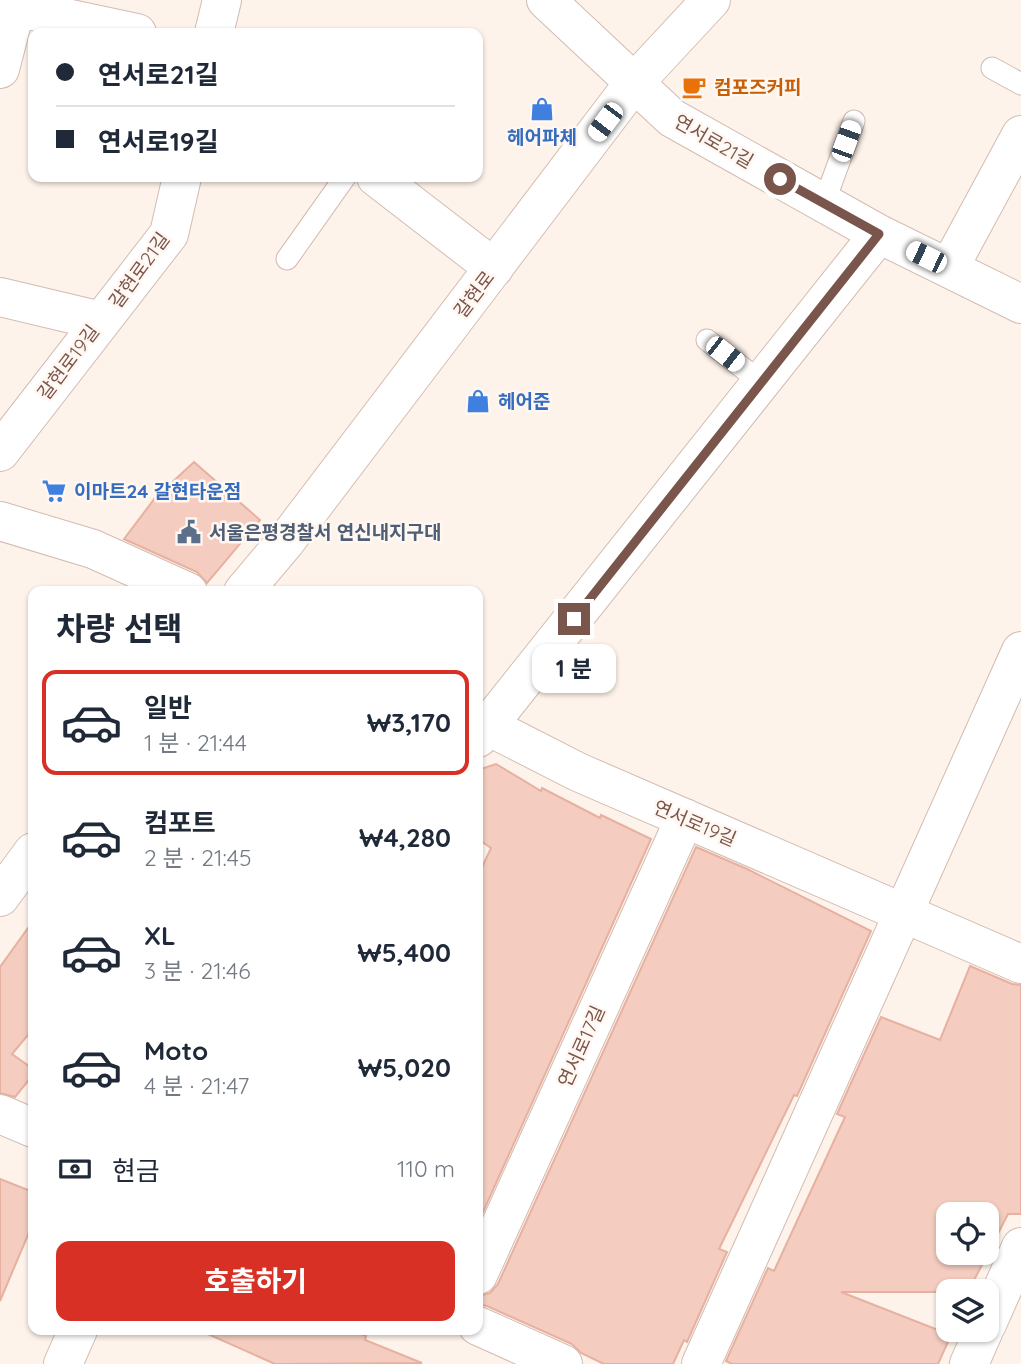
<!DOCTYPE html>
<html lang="ko">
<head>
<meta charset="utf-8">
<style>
  body { margin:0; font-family:Quicksand,"Noto Sans KR",sans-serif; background:#f6f6f7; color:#1f2937; height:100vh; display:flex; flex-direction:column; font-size:26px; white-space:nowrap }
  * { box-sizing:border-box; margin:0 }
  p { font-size:23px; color:#747a83 }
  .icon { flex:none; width:38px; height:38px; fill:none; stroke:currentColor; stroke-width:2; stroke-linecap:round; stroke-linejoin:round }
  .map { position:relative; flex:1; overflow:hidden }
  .side { position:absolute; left:28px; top:586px; width:455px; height:749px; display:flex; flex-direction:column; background:#fff; border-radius:14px; box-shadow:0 2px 5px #0004 }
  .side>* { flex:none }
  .guide { position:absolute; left:28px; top:28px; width:455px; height:154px; border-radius:14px; box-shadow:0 2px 5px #0004; display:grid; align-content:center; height:154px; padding:0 28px; background:#fff }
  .fabs { position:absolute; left:936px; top:1202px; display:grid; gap:14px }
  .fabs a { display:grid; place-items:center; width:63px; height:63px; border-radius:14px; background:#fff; box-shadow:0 2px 5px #0004; font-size:35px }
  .end { position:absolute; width:32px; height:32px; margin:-16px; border:9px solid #7a554b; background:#fff; box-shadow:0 0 0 4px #fff }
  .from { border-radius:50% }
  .bubble { position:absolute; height:49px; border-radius:14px; background:#fff; box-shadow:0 2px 5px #0004; font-size:23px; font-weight:700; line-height:49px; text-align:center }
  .car { position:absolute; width:21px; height:42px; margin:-21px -10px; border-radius:9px; box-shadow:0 0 5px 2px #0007; background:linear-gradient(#fff 24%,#345 0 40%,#fff 0 76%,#345 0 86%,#fff 0) }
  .guide b { display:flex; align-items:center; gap:24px; height:66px; font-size:26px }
  .guide b+b { border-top:2px solid #e0e1e3 }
  .guide i { width:18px; height:18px; background:#1f2937 }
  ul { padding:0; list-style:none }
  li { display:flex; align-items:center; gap:21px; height:105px; margin:0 14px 10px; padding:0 14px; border:4px solid transparent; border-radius:14px }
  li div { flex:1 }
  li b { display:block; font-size:26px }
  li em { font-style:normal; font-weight:700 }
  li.selected { border-color:#d93025 }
  li>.icon { width:63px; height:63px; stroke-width:1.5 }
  h2 { padding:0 28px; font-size:32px; line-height:84px }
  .pay { display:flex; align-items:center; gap:18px; height:77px; padding:0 28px; font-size:26px }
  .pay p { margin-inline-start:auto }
  .action { display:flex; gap:14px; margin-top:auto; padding:14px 28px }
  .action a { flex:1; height:80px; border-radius:14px; background:#d93025; color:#fff; font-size:28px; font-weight:700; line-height:80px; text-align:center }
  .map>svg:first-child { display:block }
  .building { fill:#f4cdc0; stroke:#e7b0a0; stroke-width:2; fill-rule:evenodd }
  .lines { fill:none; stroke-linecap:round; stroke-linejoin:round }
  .lane-casing { stroke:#d3bbb1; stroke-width:23 }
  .street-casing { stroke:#d3bbb1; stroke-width:40 }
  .secondary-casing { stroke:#d9bcb1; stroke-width:40 }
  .lane { stroke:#fff; stroke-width:21 }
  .street { stroke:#fff; stroke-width:38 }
  .secondary { stroke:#fff; stroke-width:38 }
  .route { stroke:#7a554b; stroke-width:9 }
  .labels { text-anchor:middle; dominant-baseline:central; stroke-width:5; stroke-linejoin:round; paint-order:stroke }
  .food-label { font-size:19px; font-weight:bold; fill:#c56008; stroke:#fff7f1; text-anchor:start }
  .shop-label { font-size:19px; font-weight:bold; fill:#366cbe; stroke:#fff7f1; text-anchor:start }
  .street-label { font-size:19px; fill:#7a554b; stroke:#fff7f1 }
  .service-label { font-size:19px; font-weight:bold; fill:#4e5e75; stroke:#fff7f1; text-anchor:start }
</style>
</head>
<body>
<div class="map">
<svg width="1021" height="1364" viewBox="0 0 1021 1364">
  <rect width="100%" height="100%" fill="#fdf3ea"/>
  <path class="building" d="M194,462l66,58 -53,63 -10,-11 -73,-33 31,-41z
    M496,764l45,27 1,-3 58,30 1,-3 50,24 -173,384v-347l13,-28 -13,-9v-69z
    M696,847l51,22 124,62 -74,165 -3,-1 -75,154 8,3 -40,90 -3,-2 -11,24h-69l-23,-11 -9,-9 -85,-38 -9,-2v-8l12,-3 8,-9z
    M33,921v108l-21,25 21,15v6l-18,22 -15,-4v-126z
    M970,966l42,18 9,1v229h-13l-40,78h-127l110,43 -13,29h-206l-6,-3 42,-93 6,3 71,-154 -8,-3 44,-97 59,23zM948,1214h39v39h-39z
    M0,1179l33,13v31l-33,78z
    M199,1330h152l15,6 -1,4 57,23 -147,1z"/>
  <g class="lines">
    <g class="lane-casing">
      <path id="lane" d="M992,68l29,16
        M824,203l30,-82
        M287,259l58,-82
        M707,340l55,43"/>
    </g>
    <g class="street-casing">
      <path id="street" d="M546,0l126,118 207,116 142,70
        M0,4l137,29
        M214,33l8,-33
        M0,69l16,-62
        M376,177l118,91
        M949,268l72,-133
        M0,297l101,24
        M0,452l169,-218 13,-57
        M0,521l93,28 95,43
        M478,721l100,51 443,192
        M478,738l401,-504
        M0,1114l33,14
        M478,1275l207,-457
        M987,1324l34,-77
        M478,1326l85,38
        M63,1364l15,-34
        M701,1364l320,-713
        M969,1364l15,-34"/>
    </g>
    <g class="secondary-casing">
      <path id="secondary" d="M243,592l43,-51 347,-457 78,-84
        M0,897l33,-45"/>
    </g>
    <use href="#lane" class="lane"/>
    <use href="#street" class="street"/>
    <use href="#secondary" class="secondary"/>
  </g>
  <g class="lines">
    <path class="route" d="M574,619l305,-385 -99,-55"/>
  </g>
  <defs>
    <g id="cafe-bare" transform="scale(1.89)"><path d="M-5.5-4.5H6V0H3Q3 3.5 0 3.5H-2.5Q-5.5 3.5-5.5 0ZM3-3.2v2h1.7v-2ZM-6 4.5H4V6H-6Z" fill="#e8710a" stroke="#fff7f1" stroke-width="2.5" paint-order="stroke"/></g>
    <g id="shop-bare" transform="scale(1.89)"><path d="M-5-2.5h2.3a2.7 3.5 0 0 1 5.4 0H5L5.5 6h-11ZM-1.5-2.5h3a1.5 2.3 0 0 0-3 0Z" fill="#3f7fe0" stroke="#fff7f1" stroke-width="2.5" paint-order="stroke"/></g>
    <g id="supermarket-bare" transform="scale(1.89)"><path d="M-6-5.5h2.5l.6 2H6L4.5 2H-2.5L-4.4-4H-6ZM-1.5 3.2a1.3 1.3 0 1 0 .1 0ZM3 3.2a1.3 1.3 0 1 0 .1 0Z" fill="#3f7fe0" stroke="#fff7f1" stroke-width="2.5" paint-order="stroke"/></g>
    <g id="civic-bare" transform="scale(1.89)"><path d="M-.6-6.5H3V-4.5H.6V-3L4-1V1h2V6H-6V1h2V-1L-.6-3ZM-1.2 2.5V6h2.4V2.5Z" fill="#5c6f8a" stroke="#fff7f1" stroke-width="2.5" paint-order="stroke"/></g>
  </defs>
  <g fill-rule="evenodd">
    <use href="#cafe-bare" x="694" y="87"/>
    <use href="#shop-bare" x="542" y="109"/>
    <use href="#shop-bare" x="478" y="401"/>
    <use href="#supermarket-bare" x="54" y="491"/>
    <use href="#civic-bare" x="189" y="532"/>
  </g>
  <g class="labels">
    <g class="food-label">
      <text x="714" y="87">컴포즈커피</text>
    </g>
    <g class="shop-label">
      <text x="542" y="137" text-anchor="middle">헤어파체</text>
      <text x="498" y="401">헤어준</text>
      <text x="74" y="491">이마트24 갈현타운점</text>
    </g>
    <g class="street-label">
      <text transform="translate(714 141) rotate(30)">연서로21길</text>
      <text transform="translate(139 270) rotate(-54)">갈현로21길</text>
      <text transform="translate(474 294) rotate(-53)">갈현로</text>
      <text transform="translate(68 362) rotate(-53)">갈현로19길</text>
      <text transform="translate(695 823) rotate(23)">연서로19길</text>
      <text transform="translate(581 1046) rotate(-66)">연서로17길</text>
    </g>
    <g class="service-label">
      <text x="209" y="532">서울은평경찰서 연신내지구대</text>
    </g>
  </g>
</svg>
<div class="fabs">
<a><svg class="icon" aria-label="locate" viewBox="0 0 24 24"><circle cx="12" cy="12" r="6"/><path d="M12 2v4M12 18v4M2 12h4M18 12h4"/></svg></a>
<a><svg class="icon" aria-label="layers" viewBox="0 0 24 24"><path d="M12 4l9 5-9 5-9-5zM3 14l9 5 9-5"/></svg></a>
</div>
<i class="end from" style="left:780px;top:179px"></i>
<i class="end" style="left:574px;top:619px"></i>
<div class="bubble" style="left:532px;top:644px;width:84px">1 분</div>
<i class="car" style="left:605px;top:122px;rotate:217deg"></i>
<i class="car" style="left:846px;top:141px;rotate:20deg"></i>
<i class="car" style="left:926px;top:257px;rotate:296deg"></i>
<i class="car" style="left:725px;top:354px;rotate:128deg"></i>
<div class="guide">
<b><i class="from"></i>연서로21길</b>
<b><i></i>연서로19길</b>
</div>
<section class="side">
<h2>차량 선택</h2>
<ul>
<li class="selected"><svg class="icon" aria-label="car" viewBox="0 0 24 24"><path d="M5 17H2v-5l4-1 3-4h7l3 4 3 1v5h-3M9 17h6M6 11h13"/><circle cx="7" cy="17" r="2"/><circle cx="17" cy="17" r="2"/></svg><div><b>일반</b><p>1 분 · 21:44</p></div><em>₩3,170</em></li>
<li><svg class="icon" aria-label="car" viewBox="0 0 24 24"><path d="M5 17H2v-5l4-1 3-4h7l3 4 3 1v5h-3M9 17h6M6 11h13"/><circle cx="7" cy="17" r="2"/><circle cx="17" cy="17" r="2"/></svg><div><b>컴포트</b><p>2 분 · 21:45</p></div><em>₩4,280</em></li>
<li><svg class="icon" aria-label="car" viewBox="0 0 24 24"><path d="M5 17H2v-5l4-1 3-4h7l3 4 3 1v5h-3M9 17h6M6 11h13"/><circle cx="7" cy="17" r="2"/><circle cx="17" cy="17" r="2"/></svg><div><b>XL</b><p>3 분 · 21:46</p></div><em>₩5,400</em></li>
<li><svg class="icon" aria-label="car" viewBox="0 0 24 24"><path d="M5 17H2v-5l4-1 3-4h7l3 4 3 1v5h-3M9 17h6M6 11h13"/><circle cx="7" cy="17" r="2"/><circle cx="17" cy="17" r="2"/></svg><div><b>Moto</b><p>4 분 · 21:47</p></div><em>₩5,020</em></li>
</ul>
<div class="pay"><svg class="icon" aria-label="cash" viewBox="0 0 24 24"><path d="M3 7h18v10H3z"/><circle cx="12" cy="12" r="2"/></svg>현금<p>110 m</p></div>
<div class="action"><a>호출하기</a></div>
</section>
</div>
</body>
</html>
